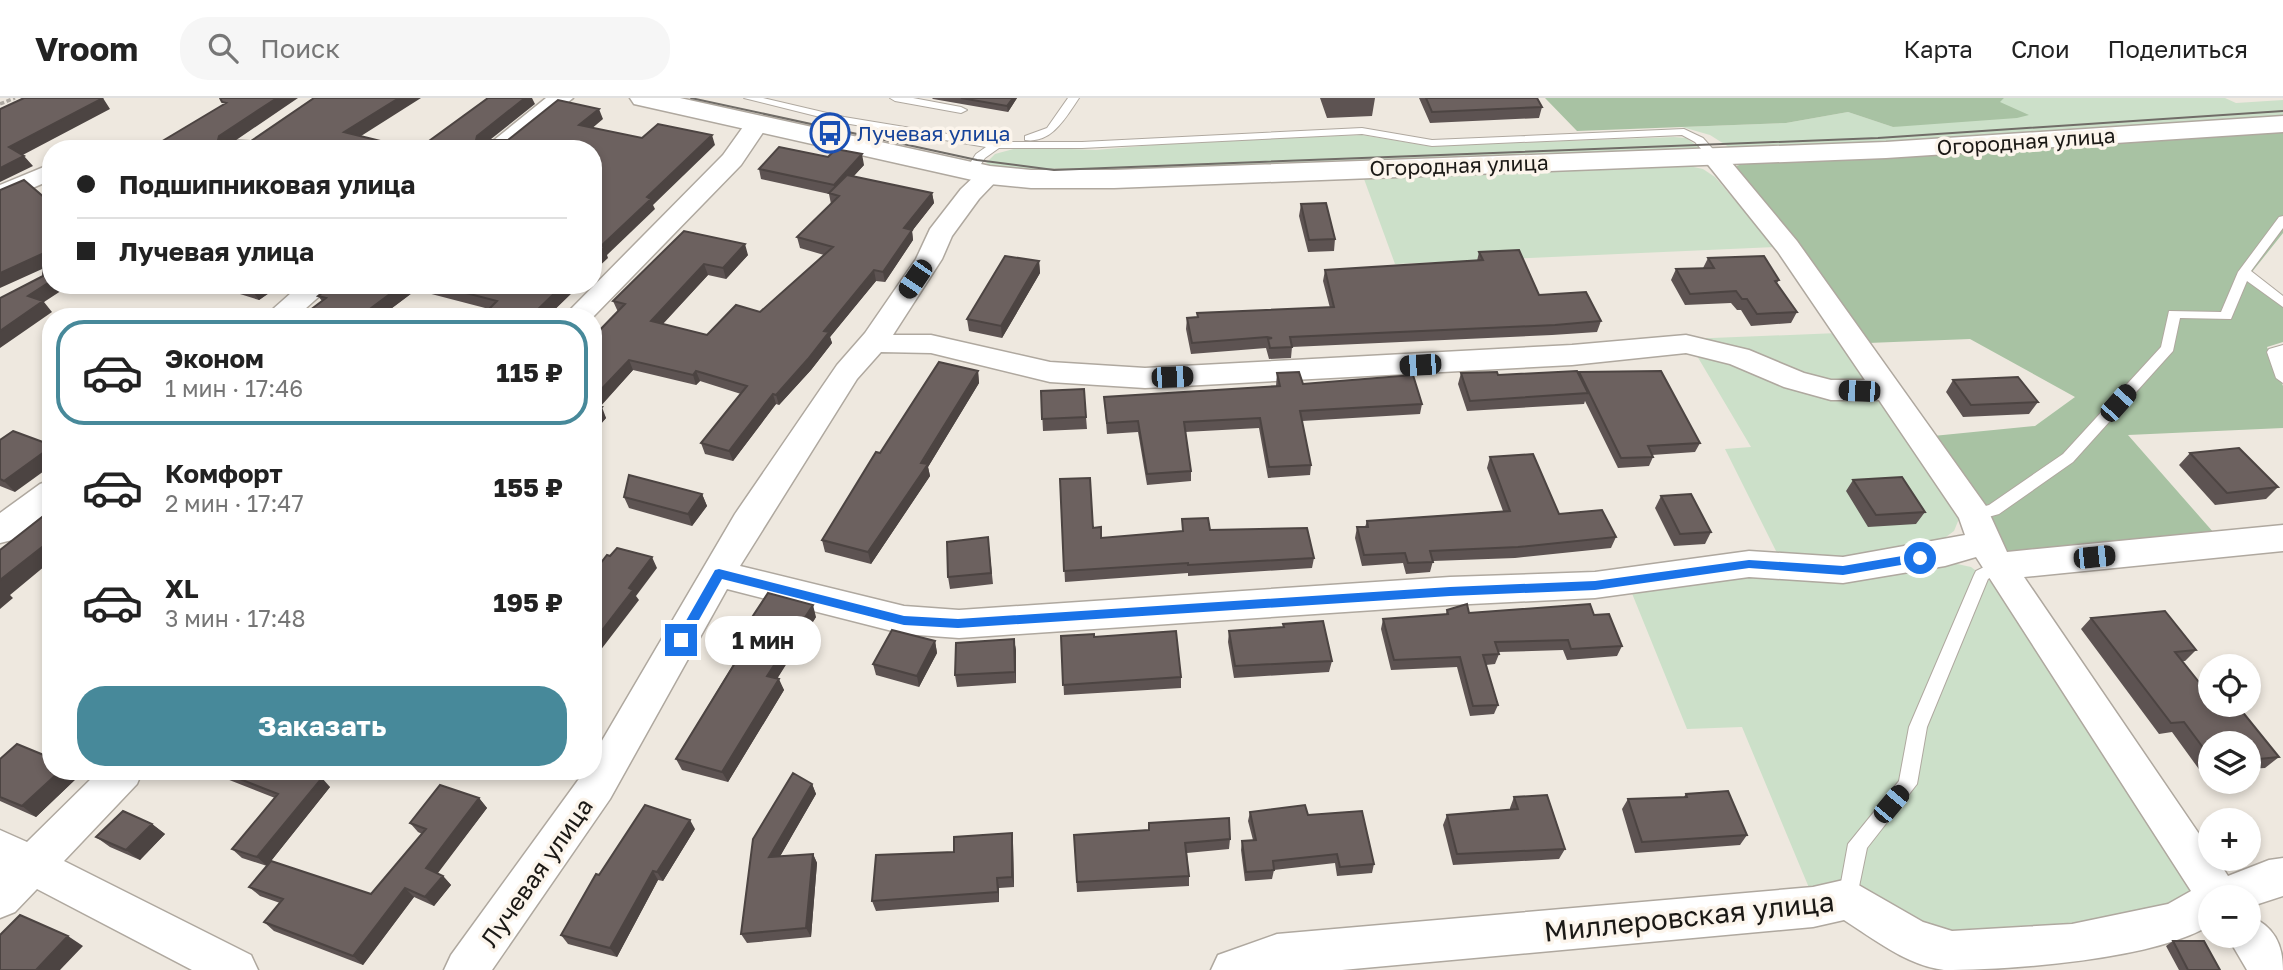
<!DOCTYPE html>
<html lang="ru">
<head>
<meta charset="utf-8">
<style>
  body { margin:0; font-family:"Golos Text",sans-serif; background:#f6f6f6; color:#222; height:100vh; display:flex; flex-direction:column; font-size:26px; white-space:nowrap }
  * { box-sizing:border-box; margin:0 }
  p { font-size:23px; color:#767676 }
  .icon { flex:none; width:38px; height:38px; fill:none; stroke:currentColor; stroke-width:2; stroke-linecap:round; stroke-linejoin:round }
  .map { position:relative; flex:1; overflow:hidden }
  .details { position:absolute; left:42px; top:210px; width:560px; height:472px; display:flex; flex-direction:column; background:#fff; border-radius:28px; box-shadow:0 4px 10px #0003 }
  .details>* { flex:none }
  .top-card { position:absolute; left:42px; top:42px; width:560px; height:154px; border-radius:28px; box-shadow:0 4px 10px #0003; display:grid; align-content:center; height:154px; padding:0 35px; background:#fff }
  .buttons { position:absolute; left:2198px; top:556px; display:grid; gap:14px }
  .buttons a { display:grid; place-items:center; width:63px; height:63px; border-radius:50%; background:#fff; box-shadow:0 4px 10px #0003; font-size:35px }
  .end { position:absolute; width:32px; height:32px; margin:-16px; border:9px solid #1a73e8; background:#fff; box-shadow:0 0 0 4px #fff }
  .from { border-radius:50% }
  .bubble { position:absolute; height:49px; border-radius:24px; background:#fff; box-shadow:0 4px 10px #0003; font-size:23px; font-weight:700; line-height:49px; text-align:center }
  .car { position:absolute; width:21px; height:42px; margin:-21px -10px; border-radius:9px; box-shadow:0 0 5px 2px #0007; background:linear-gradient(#222 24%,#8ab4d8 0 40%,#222 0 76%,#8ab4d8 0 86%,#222 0) }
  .top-card b { display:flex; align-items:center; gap:24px; height:66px; font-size:26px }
  .top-card b+b { border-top:2px solid #e0e0e0 }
  .top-card i { width:18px; height:18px; background:#222 }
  ul { padding:12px 0 0; list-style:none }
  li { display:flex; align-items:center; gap:21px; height:105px; margin:0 14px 10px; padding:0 21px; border:4px solid transparent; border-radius:28px }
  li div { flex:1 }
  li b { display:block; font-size:26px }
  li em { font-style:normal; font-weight:700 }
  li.active { border-color:#47899a }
  li>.icon { width:63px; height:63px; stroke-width:1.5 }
  .action { display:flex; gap:14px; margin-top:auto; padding:14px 35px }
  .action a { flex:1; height:80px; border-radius:28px; background:#47899a; color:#fff; font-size:28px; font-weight:700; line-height:80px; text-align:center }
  header { display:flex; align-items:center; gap:42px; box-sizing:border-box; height:98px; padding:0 35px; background:#fff; border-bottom:2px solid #e0e0e0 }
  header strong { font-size:33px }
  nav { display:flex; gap:38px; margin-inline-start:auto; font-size:24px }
  .search { width:490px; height:63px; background:#f6f6f6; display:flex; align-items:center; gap:18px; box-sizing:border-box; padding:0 24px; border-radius:28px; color:#767676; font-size:26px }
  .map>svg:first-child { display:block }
  .green { fill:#cce0c9 }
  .forest { fill:#a8c2a3 }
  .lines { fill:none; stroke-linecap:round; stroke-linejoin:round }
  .service-casing { stroke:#afa89f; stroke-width:2 }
  .minor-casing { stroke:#afa89f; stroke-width:3 }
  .tertiary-casing { stroke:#afa89f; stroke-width:3 }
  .path { stroke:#aca7a0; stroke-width:3.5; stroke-dasharray:4.5 2.5; stroke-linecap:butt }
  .service { fill:#fff; fill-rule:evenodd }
  .minor { fill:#fff; fill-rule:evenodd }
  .tertiary { fill:#fff; fill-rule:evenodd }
  .tram { stroke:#706c67; stroke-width:2 }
  .wall { fill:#5d5352 }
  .shaded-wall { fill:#4c4442 }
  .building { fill:#6c615f; stroke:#4c4442; stroke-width:2 }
  .route { fill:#1a73e8 }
  .labels { text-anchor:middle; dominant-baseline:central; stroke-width:7; stroke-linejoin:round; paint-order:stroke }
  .far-transit-label { font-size:21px; fill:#164399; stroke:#fcf5ec; text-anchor:start }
  .far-street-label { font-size:21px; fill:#1b1916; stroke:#fcf5ec }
  .street-label { font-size:24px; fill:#1b1916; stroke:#fcf5ec }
  .near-street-label { font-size:28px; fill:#1b1916; stroke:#fcf5ec }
</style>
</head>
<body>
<header>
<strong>Vroom</strong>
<div class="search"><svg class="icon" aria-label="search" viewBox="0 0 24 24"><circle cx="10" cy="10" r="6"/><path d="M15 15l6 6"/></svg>Поиск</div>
<nav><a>Карта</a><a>Слои</a><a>Поделиться</a></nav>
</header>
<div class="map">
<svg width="2283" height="872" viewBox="0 0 2283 872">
  <rect width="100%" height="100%" fill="#eee8df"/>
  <path class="green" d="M2004,0h221l11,5 47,-3v17l-401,26 -150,6 -22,-14 -28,-8 104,-4 62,-11 45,15 106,-25z
    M1362,37l67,11 245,-9 12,1 17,12 -670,23 -39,-6 -8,-4 9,-9 26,-7 75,3 103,-9z
    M1689,68l14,3 12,8 60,70 -380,17 -31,-85z
    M1838,235l123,181 -7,17 -19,14 -93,16 -63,-4 -54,-108 26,-2 -64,-108z
    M1948,464l23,5 29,22 193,304 -24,20 -185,27 -172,-45 -70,-168 -55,2 -56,-138 39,-9z"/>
  <path class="forest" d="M1545,0h459l-4,4 29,13 -12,3 -124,9 -45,-15 -62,11 -209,8z
    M2283,34v101l-35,44 35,30v35l-16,5 16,39v42l-155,7 86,98 -211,21 -70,-118 102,-10 40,-29 -105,-58 -102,4 -132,-177 11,-3z"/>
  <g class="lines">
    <g class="service-casing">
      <path id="service" d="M744,0h19l81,19 152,25h86l280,-14 70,12 252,-11 19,9 16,18 -2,2h-8l-14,-16 -13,-7 -250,11 -70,-12 -280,14h-83l-14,10 -10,15 -4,2 -6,-4 11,-17 10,-7 -142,-24z
        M890,0h23l48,9 6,3 -6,3 -66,-12z
        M1068,0h11c-13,19 -27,46 -54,42v-4l22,-8z
        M2283,118v12l-32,43 32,25v11l-36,-26 -16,38 -51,-1 -7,33 -100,111 -74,52 -25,7 -5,-2 -3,-4 3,-4 20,-6 74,-51 98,-107 8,-36 52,1 17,-40 41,-55z
        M2283,247v38l-7,-5 -9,-26 2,-3z
        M1998,462l6,2 2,4 -2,4 -16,9 -61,148 -10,57 -50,64 -12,58 -7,2 -7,-2 -3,-7 10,-55 51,-63 10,-54 65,-152 2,-4z"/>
    </g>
    <g class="minor-casing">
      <path id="minor" d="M546,0h27l-62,51h-28z
        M756,20l8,2 4,5 -27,40 -148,152h-30l160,-162 25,-35z
        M1713,51l9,2 75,90 189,265 21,46 276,-27v26l-259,26 186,273v9h7l11,17 41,-16 14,-2v38l-34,11v-9h-39v27c-55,35 -201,45 -266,45 -38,-5 -70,-31 -100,-50l-31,7 -471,43h-131l7,-15 59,-21 536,-47 35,-8 75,43 29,9 120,-7 96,-20 23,-13 -215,-334 -31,9 -102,17 -94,-6 -154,21 -145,7 -491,33 -55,-4 -177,-45 -117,210 -118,171h-48l7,-15 133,-183h9v-16l142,-242 102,-149 28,-32 51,-74 14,-30 31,-40 20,-19h18l3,5 -23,24 -27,37 -10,23 -49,76h38l119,27 95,6 427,-23 114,-10 63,15 55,23 27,7h34l-87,-128 -77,-96 3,-5zM881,254l50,1 119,29 95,6 427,-23 114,-12 44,11 54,23 47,13h48l80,118 6,17 -122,22 -94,-6 -154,21 -145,5 -491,33 -55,-4 -164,-40 117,-187z
        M51,66v16l-51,22v-17z
        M300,187h32l-36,32h-32z
        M51,382v29l-39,31 -12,3v-30l40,-29z
        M98,674h44l-5,12 -73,77 187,94 7,15h-66l-155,-81 -22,23 -15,6v-88l27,12z
        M2249,818c25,10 34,28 34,54h-36l-20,-34h22z"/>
    </g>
    <g class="tertiary-casing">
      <path id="tertiary" d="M630,0h50l310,68 41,4h83l772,-28 397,-26v16l-397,26 -772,30h-83l-41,-4 -347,-78 -9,-2z"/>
    </g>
    <path class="path" d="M0,6l15,-6"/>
    <use href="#service" class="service"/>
    <use href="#minor" class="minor"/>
    <use href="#tertiary" class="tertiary"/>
    <path class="tram" d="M691,0l286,62 77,10 824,-32 405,-27"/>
  </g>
  <path class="wall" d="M932,0h85l-9,14 -75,-13z
    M1320,0h55l-3,18 -45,2z
    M1419,0h118l5,9 -3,11 -109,5z
    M864,67l-11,11 79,17 2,10 -22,28 1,9 -28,42 -9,-1 -46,56 2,6 -21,27 -32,35 -3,-1 -43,57 -28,-7 -4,-11 40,-49 -41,-13 -4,4 -63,-15 -33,37 6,11 -13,15 25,-121 -5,-11 71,-70 64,24 -22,24 -18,-4 -45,49 44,11 53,-23 64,-57 -24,-7 -3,-11 34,-33 -2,-10 -68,-15 -2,-10z
    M1301,106l34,35 -1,12 -26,1 -9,-36z
    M1479,154l60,43 62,26 -4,11 -45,3 -260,12 -1,11 -22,1 -3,-11 -75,6 -5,-25 1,-11 10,-1v-4l133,-5 -7,-27 2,-11 152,-9z
    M1708,160l71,22 -2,3 20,29 -6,11 -40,3 -10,-16h-4l-6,-7 -46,2 -14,-25 5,-11 27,-1z
    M1039,163l1,12 -38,65 -33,-7 -2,-12z
    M211,187h80l-11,8 -8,-2 -13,9z
    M332,187h248l-33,32h-66l8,-8 -73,-19 -36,27h-79l21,-16 -4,-5z
    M978,273l1,12 -51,84 2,9 -59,88 -46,-12 -3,-12 58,-87z
    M1277,275l26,11 119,20 -2,10 -118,7 9,44 -1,10 -42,3 -9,-50 -74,4 6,39v10l-44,4 -9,-53 -31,2 -3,-37 172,-11z
    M1461,275l37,2 81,-1 121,69 -5,9 -43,3 1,2 -4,9 -31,2 -33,-67 -1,3 -117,7 -9,-27z
    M1953,282l85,22 -9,12 -66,3 -17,-25z
    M1041,293l45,26 1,12 -44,2z
    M0,342l15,52 -15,-6z
    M2190,355l88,34 -12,12 -51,6 -36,-40z
    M1490,359l69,57 57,23 -5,11 -96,10 -82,3 -3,11 -24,2 -3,-11 -41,3 -7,-28 2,-11h8l2,-6 136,-10 -16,-43z
    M1060,381l33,49 8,10 81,-7v-12l28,11 104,28 -2,10 -124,8v-3l-123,9z
    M1853,382l72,32 -9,12 -48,3 -22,-36z
    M702,396l5,12 -15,20 -63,-18 -5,-11z
    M1661,398l50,36 -6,12 -31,2 -19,-38z
    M988,439l5,47 -43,5 -2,-12z
    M1447,512l22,3 125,2 28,31 -5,10 -50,4 -4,-10 -65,2 1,2 -4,10 -9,1 12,40 -4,9 -24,2 -13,-49 -66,3 -10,-41 2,-10 63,-5z
    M816,519l-39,61 7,12 -56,92 -46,-12 -6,-11 69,-114 -4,-11z
    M2091,520l105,32 -11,11h-3l28,35 69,61 -14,11 -16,1v-25h-39v28h-9l-29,-40 -13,2 -78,-105z
    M1283,526l49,37 -3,11 -95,6 -6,-36 1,-11 54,-4z
    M1061,538l120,41v11l-117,7z
    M1014,541l2,12v32l-59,4 -2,-12z
    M935,543l2,12 -18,34 -43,-12 -3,-11z
    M0,661l80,16 -44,42 -36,-16z
    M209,674h86l35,15 -63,79 -25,-8 -10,-9 43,-51z
    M812,686l4,10 -36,62 33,-2 4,9 -6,74 -64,6 -6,-9z
    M1686,696l61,41 -7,10 -105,8 -13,-44 6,-10 55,-1z
    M1514,699l51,52 -6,10 -106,6 -10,-40 4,-10 63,-5v-2z
    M479,700l8,10 -50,65 6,3 8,9 -17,21 -20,-9 -51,68 -89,-34 -10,-9 16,-19 -20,-7 -11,-9 122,7 51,-60 -4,-2 -8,-9z
    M1250,714l58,3 66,49 -2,9 -35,3 -2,-13 -61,7 -2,9 -27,2 -4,-31 1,-9 11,-1 -5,-19z
    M1149,725l81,16 -1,10 -42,4 2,23v10l-112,6 -3,-57 75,-5z
    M152,726l13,10 -25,26 -30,-13 -14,-10z
    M695,731l-32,52 -5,-1 -41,77 -49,-13 -7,-9 38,-60z
    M1012,735l1,10 1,44 -15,1v14l-123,9 -4,-10z
    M2173,843l47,29h-41l-13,-24z"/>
  <path class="shaded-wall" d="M103,0l7,11 -93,49 -8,-11z
    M277,0h21l-72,49 -8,-7 1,-4z
    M399,0h22l-71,45 -6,-11z
    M525,0h7l3,6 -54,43 -5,-7 1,-4z
    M1013,0h4l-9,14 -1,-6z
    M599,11l4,10 -20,17 -4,-11z
    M712,37l3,10 -62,60 2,4 -48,46 1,3 -15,14v-15l8,-11 46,-49z
    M862,56l2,11 -28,31 -2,-11z
    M24,58l9,10 -33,16v-14z
    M932,95l2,10 -22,28 1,9 -28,42 -2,-10 21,-44z
    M745,146l3,11 -22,24 -3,-11z
    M44,155l7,12 -51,23v-15z
    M1039,163l1,12 -38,65 -1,-12z
    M704,166l4,11 -53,57 -4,-11z
    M874,172l2,11 -46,56 2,6 -21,27 -32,35 -3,-10 48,-64z
    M51,183v4h19l-26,17 8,10 -52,36v-17l28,-35z
    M256,187h12l4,6 -13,9 -8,-11z
    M274,187h17l-11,8z
    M402,187h12l2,5 -36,27h-21z
    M563,187h17l-33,32h-17z
    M629,262l4,10 -40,44v-16z
    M696,273l4,10 -4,4 -3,-10z
    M978,273l1,12 -51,84 2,9 -59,88 -3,-12z
    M773,296l3,10 -43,57 -4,-10z
    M602,309l4,11 -13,15v-16z
    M51,349v19l-36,26 -11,-11z
    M702,396l5,12 -15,20 -4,-12z
    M51,442v21l-41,34 3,3 -13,11v-29z
    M652,459l5,11 -21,28 3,4 -46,60v-18l36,-54z
    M813,507l3,12 -44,70 -5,-11z
    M1014,541l2,12v32l-1,-11z
    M935,543l2,12 -18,34 -2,-11z
    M779,581l5,11 -56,92 -6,-10z
    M59,674h17l4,3 -44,42 -14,-11z
    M322,680l8,9 -63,79 -10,-9z
    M812,686l4,10 -42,73 -5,-10z
    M479,700l8,10 -52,69 -9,-9z
    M690,722l5,9 -32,52 -6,-9z
    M152,726l13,10 -25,26 -14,-10z
    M1012,735l1,10 1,44 -2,-10z
    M813,756l4,9 -6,74 -5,-9z
    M653,773l5,9 -41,77 -7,-9z
    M443,778l8,9 -17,21 -9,-9z
    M997,780l2,10v14l-1,-10z
    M405,790l9,9 -51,68 -10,-9z
    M68,838l15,10 -23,24h-24z"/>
  <path class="building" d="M24,0h79l-94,49 15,9 -24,12v-59z
    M220,0h57l-58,38 -1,4 33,1 63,-43h85l-55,34 69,17h-276l10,-5 7,2 72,-43 -4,-1z
    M488,0h37l-48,38 -1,4h32l50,-40 41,9 -20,16 63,13 16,-14 54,11 -65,62 4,2 -50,47 3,1 -11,10v-108h-175z
    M961,0h52l-6,8z
    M1426,0h111l5,9 -110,5z
    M779,49l49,10 8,-8 26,5 -28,31 -75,-16z
    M847,77l85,18 -28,35 8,2 -29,42 -9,-2 -50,61 5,1 -21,27 -32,36 -3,-1 -44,57 -28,-8 46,-57 -51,-15 -3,4 -64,-15 -36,38v-61l32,-33 -12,-3 71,-70 61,13 -22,24 -19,-4 -53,57 56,14 29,-30 24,7 73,-65 -36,-10 42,-41 -10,-3z
    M24,82l21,18 6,-3v86l-23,15 15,5 -43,30v-33l43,-22 1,-23 -44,20v-83z
    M1326,105l9,36 -26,1 -8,-36z
    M1519,152l20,45 47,-3 15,29 -46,4 -265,12 2,10 -22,1 -2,-9 4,-1 -5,-1 -75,6 -5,-25 11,-1 -1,-4 137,-6 -9,-37 158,-10 -4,-8z
    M1005,158l34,5 -38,65 -34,-7z
    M1764,158l15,24 -4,1 22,31 -40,2 -10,-15h-5l-6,-8 -46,3 -14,-25 38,-1 -6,-10z
    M240,187h16l-5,4z
    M332,187h70l-43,32h-58l25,-19 -8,-2z
    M435,187h128l-33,32h-49l16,-16z
    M939,264l39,9 -57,92 7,1 -60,88 -46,-12 54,-88 4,1z
    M1577,273l11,22 -118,8 -9,-28 36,-1 1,3z
    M1661,273l39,72 -52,3 5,11 -32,1 -42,-86z
    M1299,274l4,12 110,-9 9,29 -122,7 11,54 -42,2 -9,-49 -76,4 7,49 -44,3 -9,-53 -31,2 -3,-26 176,-11 -3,-13z
    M2018,279l20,25 -67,3 -18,-25z
    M1084,291l2,28 -44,2 -1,-28z
    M593,308l9,1 -9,10z
    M13,333l38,14v2l-47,34 -4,-2v-39z
    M2239,350l39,39 -51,6 -37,-40z
    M1533,356l26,60 43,-4 14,27 -98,10 -88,4 3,11 -25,1 -3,-10 -41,2 -7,-28h11l-1,-6 143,-10 -20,-54z
    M629,377l73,19 -14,20 -64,-17z
    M1902,379l23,35 -49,3 -23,-35z
    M1090,380l3,50 8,-1v11l82,-7 -1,-12 26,-1 2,12 97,-2 7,30 -126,7v-2l-124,8 -4,-92z
    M1691,396l20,38 -31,2 -19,-38z
    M51,412v30l-51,40v-30z
    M988,439l3,36 -43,4 -1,-35z
    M617,450l35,9 -23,31 4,2 -40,52v-69l14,-18 3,1z
    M768,495l45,12 -46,71 12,3 -57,93 -46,-13 75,-122 -10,-3z
    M1467,506l2,9 121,-9 4,11 15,-1 13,32 -51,3 -3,-9 -73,2 4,12 -16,1 15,50 -25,1 -13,-49 -66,3 -11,-41 65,-5 -1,-4z
    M2165,513l31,39 -21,2 35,44v9h27l42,52 -30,3v-16h-39v13l-26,-35 -13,1 -80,-105z
    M1323,523l9,40 -97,5 -6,-35 55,-4 -1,-3z
    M892,532l43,11 -18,35 -44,-12z
    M1176,533l5,46 -118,8 -2,-49 33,-2v3z
    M1014,541l1,33 -60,3 1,-32z
    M17,646l34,14v14h8l-37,34 -22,-9v-38z
    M222,674h73l27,6 -65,79 -25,-8 46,-55z
    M793,675l19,11 -43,73 44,-3 -7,74 -65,6 12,-95z
    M440,687l39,13 -53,70 17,8 -18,21 -20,-9 -52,68 -89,-34 19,-23 -34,-12 22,-26 100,33 55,-65 -16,-6z
    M1728,693l19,44 -105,7 -14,-43 59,-2 -1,-3z
    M1547,697l18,54 -108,5 -10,-39 71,-6 -4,-12z
    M645,707l45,15 -33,52 -4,-1 -43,77 -49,-13 35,-61 3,1z
    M1305,707l3,10 54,-4 12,53 -34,3 -3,-13 -64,7 1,9 -28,2 -4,-31 14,-1 -6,-28z
    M123,713l29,13 -26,26 -30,-13z
    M1229,720l1,21 -45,4 4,33 -112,6 -3,-47 75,-5v-7z
    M1012,735v44l-15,1 1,14 -126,9 4,-46 78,-3v-15z
    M20,817l48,21 -32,34h-36v-35z
    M2173,843h31l16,29h-32z"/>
  <path class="route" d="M1920,455l6,5 -2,3 -81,14 -94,-7 -154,22 -145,6 -492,32 -54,-3 -182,-46 -36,64 -5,2 -6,-5 40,-70 4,-1 185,47 54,3 492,-32 145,-6 154,-21 94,6z"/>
  <defs>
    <g id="bus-ring" transform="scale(2.0125)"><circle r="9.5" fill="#fcf5ec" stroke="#1a4fb4" stroke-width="1.5"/><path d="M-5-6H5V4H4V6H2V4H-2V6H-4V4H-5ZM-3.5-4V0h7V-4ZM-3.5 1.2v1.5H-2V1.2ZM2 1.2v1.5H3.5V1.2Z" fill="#1a4fb4"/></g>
  </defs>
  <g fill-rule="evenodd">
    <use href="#bus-ring" x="830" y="35"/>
  </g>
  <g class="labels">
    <g class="far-transit-label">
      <text x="857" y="35">Лучевая улица</text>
    </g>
    <g class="far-street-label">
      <text transform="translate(2026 43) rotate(-4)">Огородная улица</text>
      <text transform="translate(1459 67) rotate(-2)">Огородная улица</text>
    </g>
    <g class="street-label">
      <text transform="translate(536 774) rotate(-55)">Лучевая улица</text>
    </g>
    <g class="near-street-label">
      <text transform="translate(1689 818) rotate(-6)">Миллеровская улица</text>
    </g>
  </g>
</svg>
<div class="buttons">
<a><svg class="icon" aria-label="locate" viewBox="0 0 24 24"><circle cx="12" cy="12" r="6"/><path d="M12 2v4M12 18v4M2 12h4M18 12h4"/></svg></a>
<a><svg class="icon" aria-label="layers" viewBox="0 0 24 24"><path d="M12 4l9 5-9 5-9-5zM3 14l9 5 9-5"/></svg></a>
<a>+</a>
<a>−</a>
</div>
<i class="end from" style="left:1920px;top:460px"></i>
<i class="end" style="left:681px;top:542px"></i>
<div class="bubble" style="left:705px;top:518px;width:116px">1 мин</div>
<i class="car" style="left:915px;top:181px;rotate:214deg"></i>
<i class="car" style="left:1420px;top:267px;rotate:266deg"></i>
<i class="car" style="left:1172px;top:279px;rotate:88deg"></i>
<i class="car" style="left:1859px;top:293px;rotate:272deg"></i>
<i class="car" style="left:2118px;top:305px;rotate:42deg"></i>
<i class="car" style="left:2094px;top:459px;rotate:84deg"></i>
<i class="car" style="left:1891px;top:706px;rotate:40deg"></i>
<div class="top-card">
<b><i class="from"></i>Подшипниковая улица</b>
<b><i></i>Лучевая улица</b>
</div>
<section class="details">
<ul>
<li class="active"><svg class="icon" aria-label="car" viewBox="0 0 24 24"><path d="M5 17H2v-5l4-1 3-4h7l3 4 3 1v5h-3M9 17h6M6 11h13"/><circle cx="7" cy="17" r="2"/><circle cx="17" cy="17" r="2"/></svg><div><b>Эконом</b><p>1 мин · 17:46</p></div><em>115 ₽</em></li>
<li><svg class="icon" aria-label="car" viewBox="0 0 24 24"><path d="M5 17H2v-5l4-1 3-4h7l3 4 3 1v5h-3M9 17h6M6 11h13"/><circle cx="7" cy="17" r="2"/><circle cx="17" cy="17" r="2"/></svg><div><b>Комфорт</b><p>2 мин · 17:47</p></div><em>155 ₽</em></li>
<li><svg class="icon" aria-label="car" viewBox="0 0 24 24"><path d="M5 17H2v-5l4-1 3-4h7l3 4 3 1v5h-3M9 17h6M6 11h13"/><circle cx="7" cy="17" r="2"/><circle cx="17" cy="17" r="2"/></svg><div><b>XL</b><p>3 мин · 17:48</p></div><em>195 ₽</em></li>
</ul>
<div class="action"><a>Заказать</a></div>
</section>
</div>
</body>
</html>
